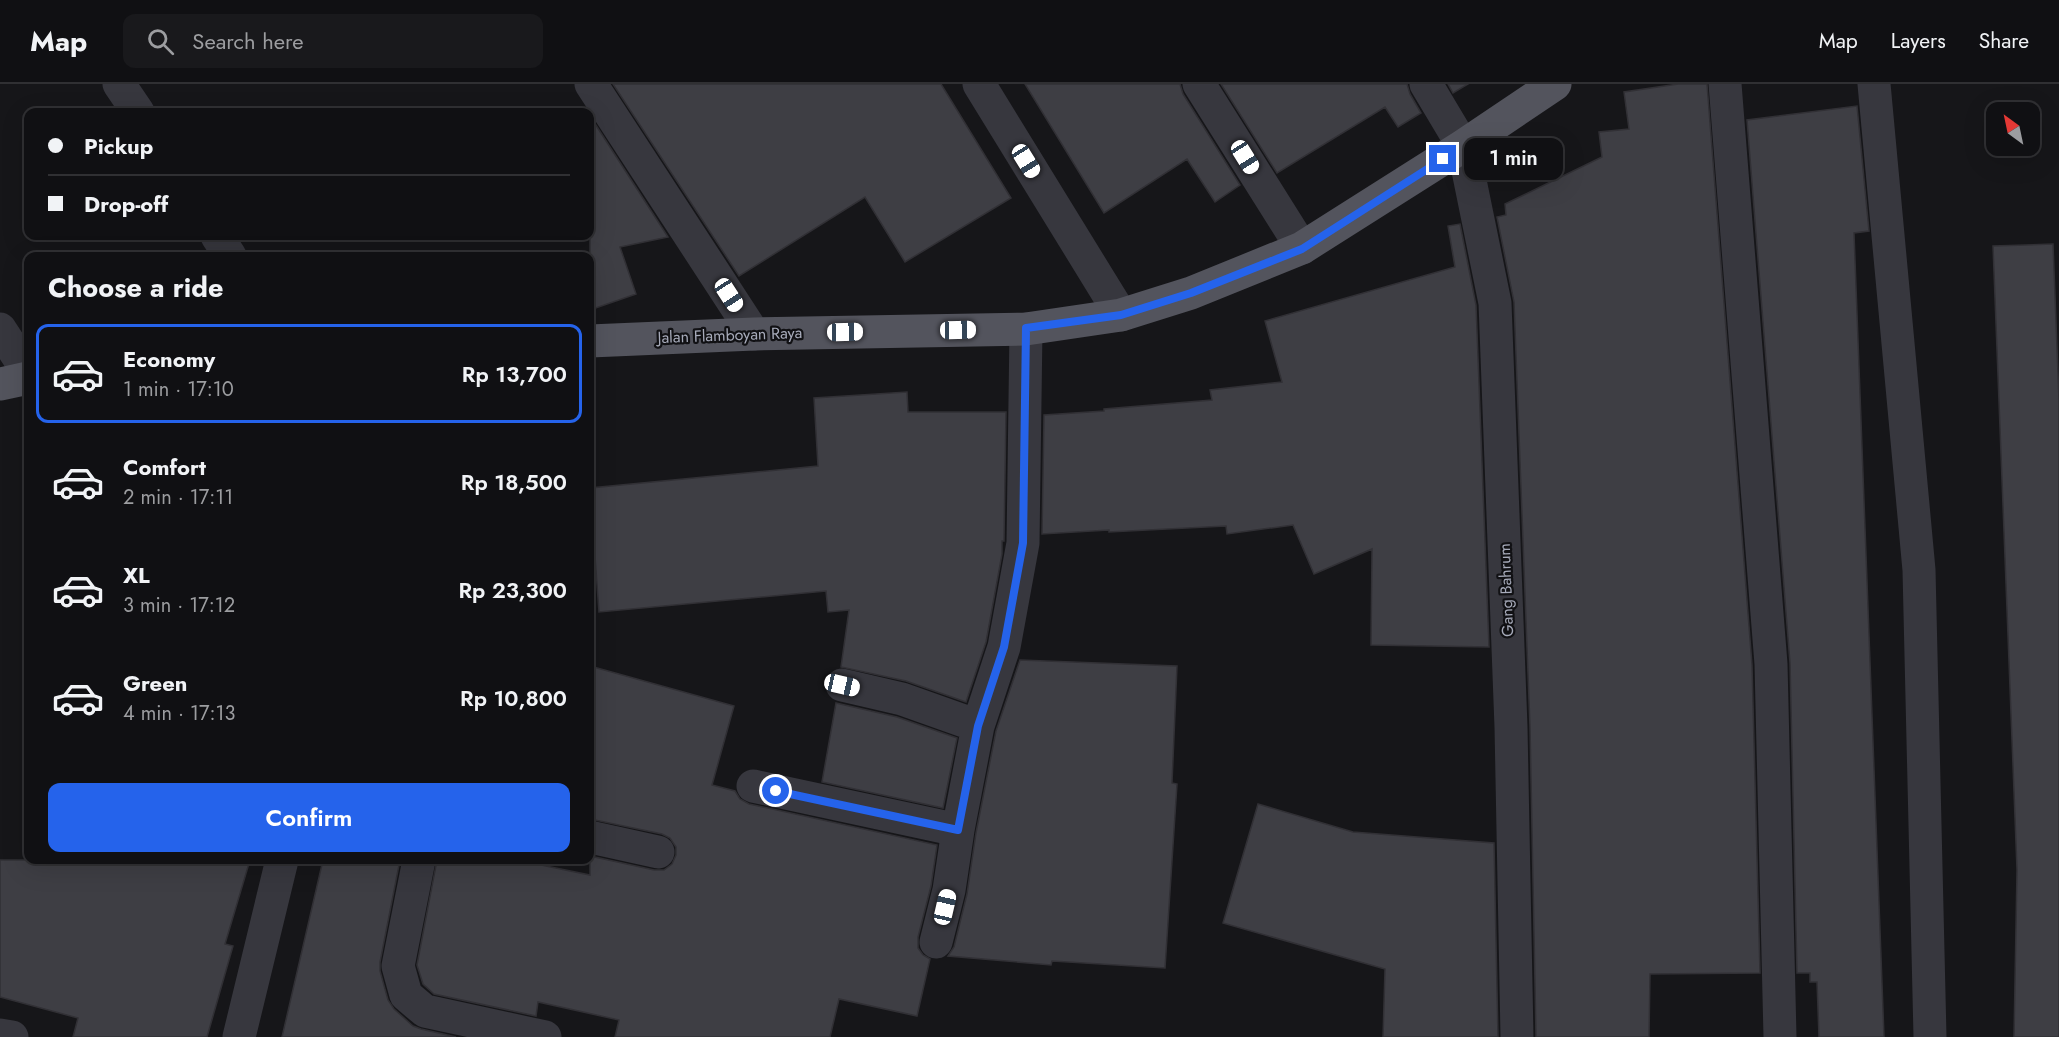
<!DOCTYPE html>
<html lang="en">
<head>
<meta charset="utf-8">
<style>
  body { margin:0; font-family:Jost,sans-serif; background:#19191c; color:#f1f3f6; height:100vh; display:flex; flex-direction:column; font-size:22px; white-space:nowrap }
  * { box-sizing:border-box; margin:0 }
  p { font-size:20px; color:#9c9da0 }
  .icon { flex:none; width:33px; height:33px; fill:none; stroke:currentColor; stroke-width:2; stroke-linecap:round; stroke-linejoin:round }
  .map { position:relative; flex:1; overflow:hidden }
  .panel { position:absolute; left:24px; top:168px; width:570px; height:612px; display:flex; flex-direction:column; background:#101013; border-radius:12px; box-shadow:0 6px 24px #0002,0 0 0 2px #303033 }
  .panel>* { flex:none }
  .guide { position:absolute; left:24px; top:24px; width:570px; height:132px; border-radius:12px; box-shadow:0 6px 24px #0002,0 0 0 2px #303033; display:grid; align-content:center; height:132px; padding:0 24px; background:#101013 }
  .needle { width:39px; rotate:327deg }
  .fabs { position:absolute; left:1986px; top:18px; display:grid; gap:12px }
  .fabs a { display:grid; place-items:center; width:54px; height:54px; border-radius:12px; background:#101013; box-shadow:0 6px 24px #0002,0 0 0 2px #303033; font-size:30px }
  .end { position:absolute; width:27px; height:27px; margin:-14px; border:8px solid #2563eb; background:#fff; box-shadow:0 0 0 3px #fff }
  .from { border-radius:50% }
  .bubble { position:absolute; height:42px; border-radius:12px; background:#101013; box-shadow:0 6px 24px #0002,0 0 0 2px #303033; font-size:20px; font-weight:600; line-height:42px; text-align:center }
  .car { position:absolute; width:18px; height:36px; margin:-18px -9px; border-radius:8px; box-shadow:0 0 4px 2px #0007; background:linear-gradient(#fff 24%,#345 0 40%,#fff 0 76%,#345 0 86%,#fff 0) }
  .guide b { display:flex; align-items:center; gap:21px; height:57px; font-size:22px }
  .guide b+b { border-top:2px solid #303033 }
  .guide i { width:15px; height:15px; background:#f1f3f6 }
  ul { padding:0; list-style:none }
  li { display:flex; align-items:center; gap:18px; height:99px; margin:0 12px 9px; padding:0 12px; border:3px solid transparent; border-radius:12px }
  li div { flex:1 }
  li b { display:block; font-size:22px }
  li em { font-style:normal; font-weight:600 }
  li.selected { border-color:#2563eb }
  li>.icon { width:54px; height:54px; stroke-width:1.5 }
  h2 { padding:0 24px; font-size:27px; line-height:72px }
  .cta { display:flex; gap:12px; margin-top:auto; padding:12px 24px }
  .cta a { flex:1; height:69px; border-radius:12px; background:#2563eb; color:#fff; font-size:24px; font-weight:600; line-height:69px; text-align:center }
  header { display:flex; align-items:center; gap:36px; box-sizing:border-box; height:84px; padding:0 30px; background:#101013; border-bottom:2px solid #303033 }
  header strong { font-size:28px }
  nav { display:flex; gap:33px; margin-inline-start:auto; font-size:21px }
  .search { width:420px; height:54px; background:#19191c; display:flex; align-items:center; gap:15px; box-sizing:border-box; padding:0 21px; border-radius:12px; color:#9c9da0; font-size:22px }
  .map>svg:first-child { display:block }
  .building { fill:#3e3e44; stroke:#313035; stroke-width:1.5 }
  .lines { fill:none; stroke-linecap:round; stroke-linejoin:round }
  .minor { stroke:#37373e; stroke-width:33 }
  .major { stroke:#53545d; stroke-width:33 }
  .route { stroke:#2563eb; stroke-width:8 }
  .labels { text-anchor:middle; dominant-baseline:central; stroke-width:4.5; stroke-linejoin:round; paint-order:stroke }
  .street-label { font-size:16px; fill:#a7abba; stroke:#111114 }
</style>
</head>
<body>
<header>
<strong>Map</strong>
<div class="search"><svg class="icon" aria-label="search" viewBox="0 0 24 24"><circle cx="10" cy="10" r="6"/><path d="M15 15l6 6"/></svg>Search here</div>
<nav><a>Map</a><a>Layers</a><a>Share</a></nav>
</header>
<div class="map">
<svg width="2059" height="953" viewBox="0 0 2059 953">
  <rect width="100%" height="100%" fill="#161619"/>
  <path class="building" d="M613,0h328l70,114 -106,64 -40,-65 -126,79z
    M1025,0h155l3,10 57,91 -25,17 -28,-43 -83,54z
    M1221,0h186l3,10 11,19 -23,14 -13,-20 -108,66z
    M1448,0h20l-15,9z
    M1678,0h29l45,581 8,308 -110,1 -1,63h-113l-6,-310 -16,-425 -17,-85 9,-2 -1,-11 97,-47 -3,-25 30,-3 -5,-37z
    M1857,22l12,125 -15,2 30,804h-65l-2,-55h-7v-9h-13l-7,-310 -43,-543z
    M590,32l78,121 -48,10 16,47 -46,16z
    M1460,140l16,81 13,342 -118,-2 1,-96 -58,25 -21,-49 -66,9 -1,-8 -117,6v-2l-67,4 2,-119 60,-4v-2l108,-9 -2,-10 72,-8 -17,-61 190,-54 -7,-41z
    M2053,160l6,156v637h-45l3,-167 -24,-624z
    M907,308l1,20h98l-2,129h-2v13l-16,88 -20,60 -60,-21 -65,-14 8,-57 -21,2 -2,-21 -227,21 -9,-124 228,-22 -4,-68z
    M1020,576l157,6 -5,117 5,1 -12,184 -113,-7 -1,4 -103,-9 6,-9 13,-53 9,-61 20,-102z
    M590,582l144,40 -22,79 23,6 5,8 9,5 188,41 -6,41 -13,51v11l5,7 7,4 -13,57 -78,-17 -9,38h-215l4,-17 -81,-18 -2,14 -102,-22 -11,-10 -6,-19 20,-105h80l73,15v-19l64,14h10l8,-6 4,-9v-8l-6,-9 -8,-4 -72,-15z
    M836,619l61,14 60,21 -14,70 -121,-26z
    M1258,720l95,28 141,11 4,194h-115l2,-68 -162,-46z
    M0,776h250l-25,84 8,2 -26,91h-134l5,-19 -78,-21z
    M323,776h77l-20,102v9l8,29 6,9 19,17 8,3 35,8h-174z"/>
  <g class="lines">
    <path class="minor" d="M119,0l19,28
      M591,0l163,250
      M979,0l142,231
      M1199,0l103,164
      M1426,0l37,62 32,157 16,424 6,310
      M1725,0l46,580 9,373
      M1874,0l45,486 11,467
      M217,152l13,20
      M0,245l28,43
      M842,601l60,14 76,27
      M753,702l205,44
      M590,753l68,15
      M419,776l-21,106 8,29 19,16 120,26
      M936,858l13,-52 9,-60 20,-104 26,-79 19,-104 3,-214
      M0,951l12,2
      M239,953l43,-177"/>
    <path class="major" d="M590,257l164,-7 272,-5 95,-14 70,-22 111,-45 161,-102 92,-62
      M0,300l28,-6"/>
  </g>
  <g class="lines">
    <path class="route" d="M776,707l182,39 20,-104 26,-79 19,-104 3,-215 95,-13 70,-22 111,-44 141,-90"/>
  </g>
  <g class="labels">
    <g class="street-label">
      <text transform="translate(730 251) rotate(-2)">Jalan Flamboyan Raya</text>
      <text transform="translate(1506 506) rotate(-92)">Gang Bahrum</text>
    </g>
  </g>
</svg>
<div class="fabs">
<a><svg class="needle" viewBox="-14 -14 28 28"><path d="M0-13l5 13h-10z" fill="#e53935"/><path d="M0 13l5-13h-10z" fill="#9c9da0"/></svg></a>
</div>
<i class="end from" style="left:776px;top:707px"></i>
<i class="end" style="left:1443px;top:75px"></i>
<div class="bubble" style="left:1464px;top:54px;width:99px">1 min</div>
<i class="car" style="left:1245px;top:73px;rotate:148deg"></i>
<i class="car" style="left:1026px;top:77px;rotate:148deg"></i>
<i class="car" style="left:729px;top:211px;rotate:147deg"></i>
<i class="car" style="left:958px;top:246px;rotate:89deg"></i>
<i class="car" style="left:845px;top:248px;rotate:89deg"></i>
<i class="car" style="left:842px;top:601px;rotate:103deg"></i>
<i class="car" style="left:945px;top:823px;rotate:13deg"></i>
<div class="guide">
<b><i class="from"></i>Pickup</b>
<b><i></i>Drop-off</b>
</div>
<section class="panel">
<h2>Choose a ride</h2>
<ul>
<li class="selected"><svg class="icon" aria-label="car" viewBox="0 0 24 24"><path d="M5 17H2v-5l4-1 3-4h7l3 4 3 1v5h-3M9 17h6M6 11h13"/><circle cx="7" cy="17" r="2"/><circle cx="17" cy="17" r="2"/></svg><div><b>Economy</b><p>1 min · 17:10</p></div><em>Rp 13,700</em></li>
<li><svg class="icon" aria-label="car" viewBox="0 0 24 24"><path d="M5 17H2v-5l4-1 3-4h7l3 4 3 1v5h-3M9 17h6M6 11h13"/><circle cx="7" cy="17" r="2"/><circle cx="17" cy="17" r="2"/></svg><div><b>Comfort</b><p>2 min · 17:11</p></div><em>Rp 18,500</em></li>
<li><svg class="icon" aria-label="car" viewBox="0 0 24 24"><path d="M5 17H2v-5l4-1 3-4h7l3 4 3 1v5h-3M9 17h6M6 11h13"/><circle cx="7" cy="17" r="2"/><circle cx="17" cy="17" r="2"/></svg><div><b>XL</b><p>3 min · 17:12</p></div><em>Rp 23,300</em></li>
<li><svg class="icon" aria-label="car" viewBox="0 0 24 24"><path d="M5 17H2v-5l4-1 3-4h7l3 4 3 1v5h-3M9 17h6M6 11h13"/><circle cx="7" cy="17" r="2"/><circle cx="17" cy="17" r="2"/></svg><div><b>Green</b><p>4 min · 17:13</p></div><em>Rp 10,800</em></li>
</ul>
<div class="cta"><a>Confirm</a></div>
</section>
</div>
</body>
</html>
